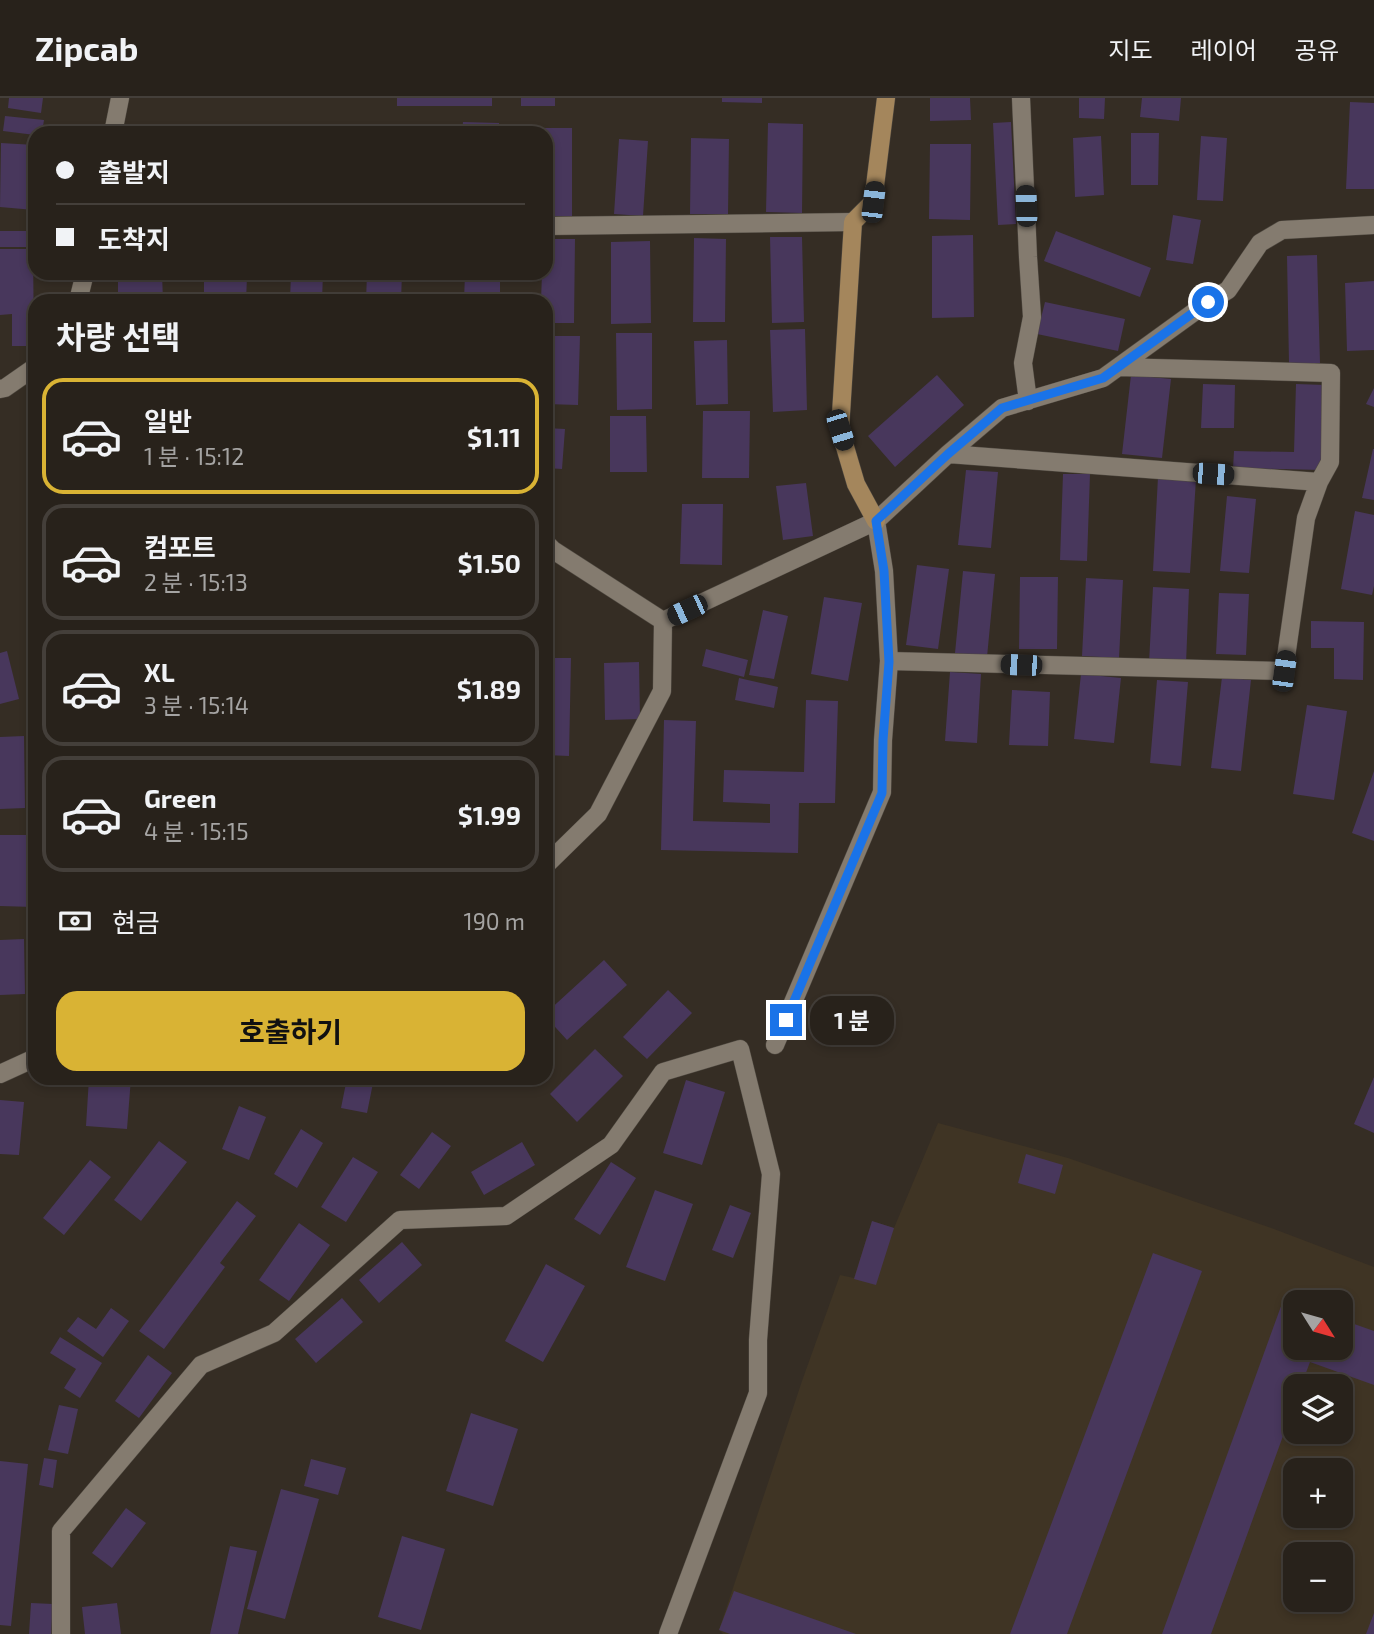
<!DOCTYPE html>
<html lang="ko">
<head>
<meta charset="utf-8">
<style>
  body { margin:0; font-family:"Exo 2","Noto Sans KR",sans-serif; background:#342f28; color:#f1f3f6; height:100vh; display:flex; flex-direction:column; font-size:26px; white-space:nowrap }
  * { box-sizing:border-box; margin:0 }
  p { font-size:23px; color:#a5a4a3 }
  .icon { flex:none; width:38px; height:38px; fill:none; stroke:currentColor; stroke-width:2; stroke-linecap:round; stroke-linejoin:round }
  .map { position:relative; flex:1; overflow:hidden }
  .sheet { position:absolute; left:28px; top:196px; width:525px; height:791px; display:flex; flex-direction:column; background:#28221b; border-radius:21px; box-shadow:0 4px 10px #0003,0 0 0 2px #443f3a }
  .sheet>* { flex:none }
  .top-card { position:absolute; left:28px; top:28px; width:525px; height:154px; border-radius:21px; box-shadow:0 4px 10px #0003,0 0 0 2px #443f3a; display:grid; align-content:center; height:154px; padding:0 28px; background:#28221b }
  .needle { width:46px; rotate:127deg }
  .tools { position:absolute; left:1283px; top:1192px; display:grid; gap:14px }
  .tools a { display:grid; place-items:center; width:70px; height:70px; border-radius:14px; background:#28221b; box-shadow:0 4px 10px #0003,0 0 0 2px #443f3a; font-size:35px }
  .end { position:absolute; width:32px; height:32px; margin:-16px; border:9px solid #1a73e8; background:#fff; box-shadow:0 0 0 4px #fff }
  .from { border-radius:50% }
  .bubble { position:absolute; height:49px; border-radius:21px; background:#28221b; box-shadow:0 4px 10px #0003,0 0 0 2px #443f3a; font-size:23px; font-weight:700; line-height:49px; text-align:center }
  .car { position:absolute; width:21px; height:42px; margin:-21px -10px; border-radius:9px; box-shadow:0 0 5px 2px #0007; background:linear-gradient(#222 24%,#8ab4d8 0 40%,#222 0 76%,#8ab4d8 0 86%,#222 0) }
  .top-card b { display:flex; align-items:center; gap:24px; height:66px; font-size:26px }
  .top-card b+b { border-top:2px solid #443f3a }
  .top-card i { width:18px; height:18px; background:#f1f3f6 }
  ul { padding:0; list-style:none }
  li { display:flex; align-items:center; gap:21px; height:116px; margin:0 14px 10px; padding:0 14px; border:4px solid #443f3a; border-radius:21px }
  li div { flex:1 }
  li b { display:block; font-size:26px }
  li em { font-style:normal; font-weight:700 }
  li.selected { border-color:#d9b334 }
  li>.icon { width:63px; height:63px; stroke-width:1.5 }
  h2 { padding:0 28px; font-size:32px; line-height:84px }
  .pay { display:flex; align-items:center; gap:18px; height:77px; padding:0 28px; font-size:26px }
  .pay p { margin-inline-start:auto }
  .button { display:flex; gap:14px; margin-top:auto; padding:14px 28px }
  .button a { flex:1; height:80px; border-radius:21px; background:#d9b334; color:#111; font-size:28px; font-weight:700; line-height:80px; text-align:center }
  header { display:flex; align-items:center; gap:42px; box-sizing:border-box; height:98px; padding:0 35px; background:#28221b; border-bottom:2px solid #443f3a }
  header strong { font-size:33px }
  nav { display:flex; gap:38px; margin-inline-start:auto; font-size:24px }
  .map>svg:first-child { display:block }
  .built { fill:#3f3424; fill-rule:evenodd }
  .building { fill:#48375c }
  .lines { fill:none; stroke-linecap:round; stroke-linejoin:round }
  .street-casing { stroke:#4f4941; stroke-width:19 }
  .secondary-casing { stroke:#4f4941; stroke-width:19 }
  .street { stroke:#847b6f; stroke-width:18 }
  .secondary { stroke:#a4865c; stroke-width:18 }
  .route { stroke:#1a73e8; stroke-width:9 }
</style>
</head>
<body>
<header>
<strong>Zipcab</strong>
<nav><a>지도</a><a>레이어</a><a>공유</a></nav>
</header>
<div class="map">
<svg width="1374" height="1536" viewBox="0 0 1374 1536">
  <rect width="100%" height="100%" fill="#352d24"/>
  <path class="built" d="M938,1025l130,35 206,71 100,38v367h-651l-4,-4 83,-249 38,-106 14,3 18,-57 22,7zM1295,1204h45v46h-45zM1295,1288h45v46h-45zM1295,1372h45v46h-45zM1295,1456h45v46h-45z"/>
  <path class="building" d="M9,0h34l-2,15 -33,-5z
    M397,0h95v8h-95z
    M521,0h34v8h-34z
    M722,0h40v5l-40,-1z
    M930,0h40l1,22 -41,1z
    M1079,0h26l-1,21 -25,-1z
    M1142,0h39l-2,23 -39,-4z
    M1350,4l24,1v86h-28z
    M5,18l39,4 -2,13h-7v2l-32,-4z
    M463,24l36,1v10h-37z
    M1011,24l5,102 -18,1 -5,-102z
    M768,25l35,1 -1,89 -36,-1z
    M247,27v8h-38v-7z
    M538,30h34v88h-26v-83h-8z
    M1131,35h28l-1,52h-27z
    M1101,38l3,59 -29,2 -2,-59z
    M1201,38l26,2 -4,63 -26,-1z
    M691,40l38,1 -1,75h-38z
    M619,41l29,2 -5,75 -29,-2z
    M1,45l34,2 -1,65 -34,-3z
    M930,46h41l-1,76 -41,-1z
    M1173,117l28,5 -8,44 -27,-4z
    M0,133h31v16h-31z
    M1056,133l95,37 -11,29 -96,-36z
    M973,137l1,82 -42,1v-82z
    M770,139h32l2,85 -32,1z
    M694,140l32,1 -1,83h-32z
    M546,141h29l-1,84h-28v-22h-5l1,-28h4z
    M650,143l1,82 -40,1v-82z
    M0,151h33l1,97h-22v-32l-12,1z
    M1317,157l3,108 -31,1 -2,-108z
    M118,175h44l1,28h-45z
    M291,175h32l-1,28h-32z
    M367,175h35l-1,28h-35z
    M465,175h35v28h-36z
    M204,178l43,1 -1,24h-37v-3h-5z
    M1374,183v69l-27,1 -2,-68z
    M1045,204l80,17 -7,32 -81,-17z
    M805,231l2,81 -34,2 -3,-82z
    M616,235h36v76l-35,1z
    M546,238h34l-2,69 -32,-1z
    M727,242l1,64 -32,1 -2,-64z
    M937,277l27,30 -69,62 -27,-31z
    M1131,277l40,4 -9,79 -40,-4z
    M1203,286l32,1 -1,43h-33z
    M1296,286l29,1 -3,85 -89,-2 1,-17 60,1z
    M1374,290v19l-8,-3z
    M703,313h47l-1,67h-47z
    M610,318h36l1,56h-37z
    M546,330l19,1 -3,40 -16,-1z
    M1373,351h1v51l-12,-2z
    M966,372l32,2 -7,76 -33,-3z
    M1063,376h27l-3,87 -27,-1z
    M1158,379l38,2 -6,94 -37,-2z
    M806,385l7,53 -30,4 -7,-54z
    M1227,398l29,3 -7,74 -29,-2z
    M682,406h41l-1,61 -42,-1z
    M1355,413l19,4v71l-2,9 -31,-6z
    M917,467l32,4 -11,80 -32,-4z
    M963,473l32,3 -8,83 -32,-4z
    M1020,479h38l-1,72h-38z
    M1086,480l37,2 -4,78 -37,-2z
    M1153,489l36,2 -3,75 -37,-1z
    M1219,495l30,1 -3,61 -30,-1z
    M824,499l38,6 -14,78 -37,-7z
    M763,512l25,6 -14,63 -25,-4z
    M1311,523l53,1 -1,58 -29,-1v-31h-23z
    M706,551l42,11 -4,17 -42,-11z
    M7,553l12,48 -19,5v-51z
    M546,560h25l-2,98 -23,-1z
    M639,564l1,57 -35,1 -1,-57z
    M950,574l31,2 -4,69 -32,-2z
    M1081,576l40,4 -7,65 -40,-4z
    M1222,579l29,3 -10,91 -30,-3z
    M739,580l39,9 -4,21 -39,-8z
    M1157,582l31,2 -7,84 -31,-3z
    M1012,592l38,2 -2,54 -39,-1z
    M806,602l32,1 -3,102h-36l-1,50 -137,-3 3,-130 32,1 -3,100 77,2v-19l-47,-2 1,-32 80,2z
    M1307,607l40,6 -13,89 -41,-6z
    M24,638l1,72 -25,1v-72z
    M1374,673v70l-22,-8z
    M0,737h35l-1,72 -34,-1z
    M24,841l1,55 -25,1v-55z
    M604,862l23,25 -60,55 -21,-23v-4z
    M668,892l24,23 -45,46 -24,-22z
    M595,951l28,27 -46,46 -27,-28z
    M1374,979v56l-20,-9z
    M89,980h42l-4,51 -41,-3z
    M193,980h51v4h-51z
    M347,980h27l-7,35 -26,-5z
    M686,982l39,12 -23,73 -39,-12z
    M0,1002l24,2 -5,53 -19,-1z
    M239,1008l27,11 -17,43 -27,-11z
    M301,1031l22,14 -26,45 -23,-14z
    M432,1034l19,14 -32,43 -19,-14z
    M159,1043l28,21 -46,59 -27,-21z
    M522,1044l13,23 -51,30 -13,-23z
    M1026,1056l37,11 -8,29 -37,-11z
    M353,1059l25,15 -32,50 -25,-15z
    M90,1062l21,17 -47,58 -21,-17z
    M611,1064l25,16 -36,57 -26,-16z
    M655,1092l38,14 -28,77 -39,-14z
    M237,1103l19,15 -36,47 5,4 -61,82 -25,-18z
    M730,1107l21,8 -18,45 -21,-8z
    M872,1123l22,7 -18,57 -22,-6z
    M299,1125l31,22 -41,56 -30,-21z
    M402,1144l20,23 -43,38 -20,-23z
    M1153,1155l49,18 -135,363h-57z
    M546,1166l39,22 -42,76 -38,-21z
    M342,1200l21,24 -47,41 -21,-24z
    M1284,1200l11,4v46h45v-29l34,12v54l-64,-23 -9,24h-6v17l-84,231h-49z
    M111,1210l18,13 -26,36 -36,-26 11,-14 18,12z
    M60,1239l42,26 -22,35 -16,-10 12,-19 -26,-16z
    M148,1257l24,18 -33,45 -24,-17z
    M59,1307l19,4 -10,45 -20,-4z
    M471,1315l47,16 -25,77 -47,-15z
    M44,1360l13,2 -4,28 -14,-3z
    M311,1361l35,9 -8,27 -34,-9z
    M0,1363l28,3 -17,162 -11,-1z
    M281,1391l38,10 -34,120 -38,-10z
    M126,1410l20,15 -34,45 -20,-15z
    M402,1438l43,13 -24,81 -43,-13z
    M230,1448l27,5 -19,83h-28z
    M734,1493l122,43h-126l-11,-4z
    M31,1505l22,1 -2,30h-22z
    M117,1505l4,31h-36l-3,-27z
    M1374,1516v20h-8l8,-21z"/>
  <g class="lines">
    <g class="street-casing">
      <path id="street" d="M1021,0l7,159 4,60 -9,46 5,38
        M113,35l7,-35
        M546,128l307,-4
        M78,203l7,-28
        M0,291l5,-1 30,-21
        M948,356l371,28
        M876,423l8,50 5,90 395,10 22,-153 13,-36 11,-20 1,-89 -213,-6
        M546,445l7,7 110,71
        M546,767l52,-51 64,-123 1,-70 213,-100 72,-67 54,-46 101,-30 105,-76 20,-12 32,-47 22,-13 92,-5
        M775,947l107,-253 1,-52 6,-79
        M0,976l35,-16
        M61,1536v-103l140,-166 73,-32 126,-113 106,-4 105,-71 52,-73 77,-23 31,125 -13,166v53l-90,241"/>
    </g>
    <g class="secondary-casing">
      <path id="secondary" d="M876,423l-20,-37 -16,-54 13,-208 20,-20 13,-104"/>
    </g>
    <use href="#street" class="street"/>
    <use href="#secondary" class="secondary"/>
  </g>
  <g class="lines">
    <path class="route" d="M786,922l96,-227 1,-53 6,-78 -5,-91 -8,-50 72,-67 54,-46 101,-30 105,-76"/>
  </g>
</svg>
<div class="tools">
<a><svg class="needle" viewBox="-14 -14 28 28"><path d="M0-13l5 13h-10z" fill="#e53935"/><path d="M0 13l5-13h-10z" fill="#a5a4a3"/></svg></a>
<a><svg class="icon" aria-label="layers" viewBox="0 0 24 24"><path d="M12 4l9 5-9 5-9-5zM3 14l9 5 9-5"/></svg></a>
<a>+</a>
<a>−</a>
</div>
<i class="end from" style="left:1208px;top:204px"></i>
<i class="end" style="left:786px;top:922px"></i>
<div class="bubble" style="left:810px;top:898px;width:84px">1 분</div>
<i class="car" style="left:873px;top:104px;rotate:7deg"></i>
<i class="car" style="left:1026px;top:108px;rotate:358deg"></i>
<i class="car" style="left:840px;top:332px;rotate:163deg"></i>
<i class="car" style="left:1213px;top:376px;rotate:94deg"></i>
<i class="car" style="left:687px;top:512px;rotate:245deg"></i>
<i class="car" style="left:1021px;top:567px;rotate:272deg"></i>
<i class="car" style="left:1284px;top:573px;rotate:8deg"></i>
<div class="top-card">
<b><i class="from"></i>출발지</b>
<b><i></i>도착지</b>
</div>
<section class="sheet">
<h2>차량 선택</h2>
<ul>
<li class="selected"><svg class="icon" aria-label="car" viewBox="0 0 24 24"><path d="M5 17H2v-5l4-1 3-4h7l3 4 3 1v5h-3M9 17h6M6 11h13"/><circle cx="7" cy="17" r="2"/><circle cx="17" cy="17" r="2"/></svg><div><b>일반</b><p>1 분 · 15:12</p></div><em>$1.11</em></li>
<li><svg class="icon" aria-label="car" viewBox="0 0 24 24"><path d="M5 17H2v-5l4-1 3-4h7l3 4 3 1v5h-3M9 17h6M6 11h13"/><circle cx="7" cy="17" r="2"/><circle cx="17" cy="17" r="2"/></svg><div><b>컴포트</b><p>2 분 · 15:13</p></div><em>$1.50</em></li>
<li><svg class="icon" aria-label="car" viewBox="0 0 24 24"><path d="M5 17H2v-5l4-1 3-4h7l3 4 3 1v5h-3M9 17h6M6 11h13"/><circle cx="7" cy="17" r="2"/><circle cx="17" cy="17" r="2"/></svg><div><b>XL</b><p>3 분 · 15:14</p></div><em>$1.89</em></li>
<li><svg class="icon" aria-label="car" viewBox="0 0 24 24"><path d="M5 17H2v-5l4-1 3-4h7l3 4 3 1v5h-3M9 17h6M6 11h13"/><circle cx="7" cy="17" r="2"/><circle cx="17" cy="17" r="2"/></svg><div><b>Green</b><p>4 분 · 15:15</p></div><em>$1.99</em></li>
</ul>
<div class="pay"><svg class="icon" aria-label="cash" viewBox="0 0 24 24"><path d="M3 7h18v10H3z"/><circle cx="12" cy="12" r="2"/></svg>현금<p>190 m</p></div>
<div class="button"><a>호출하기</a></div>
</section>
</div>
</body>
</html>
